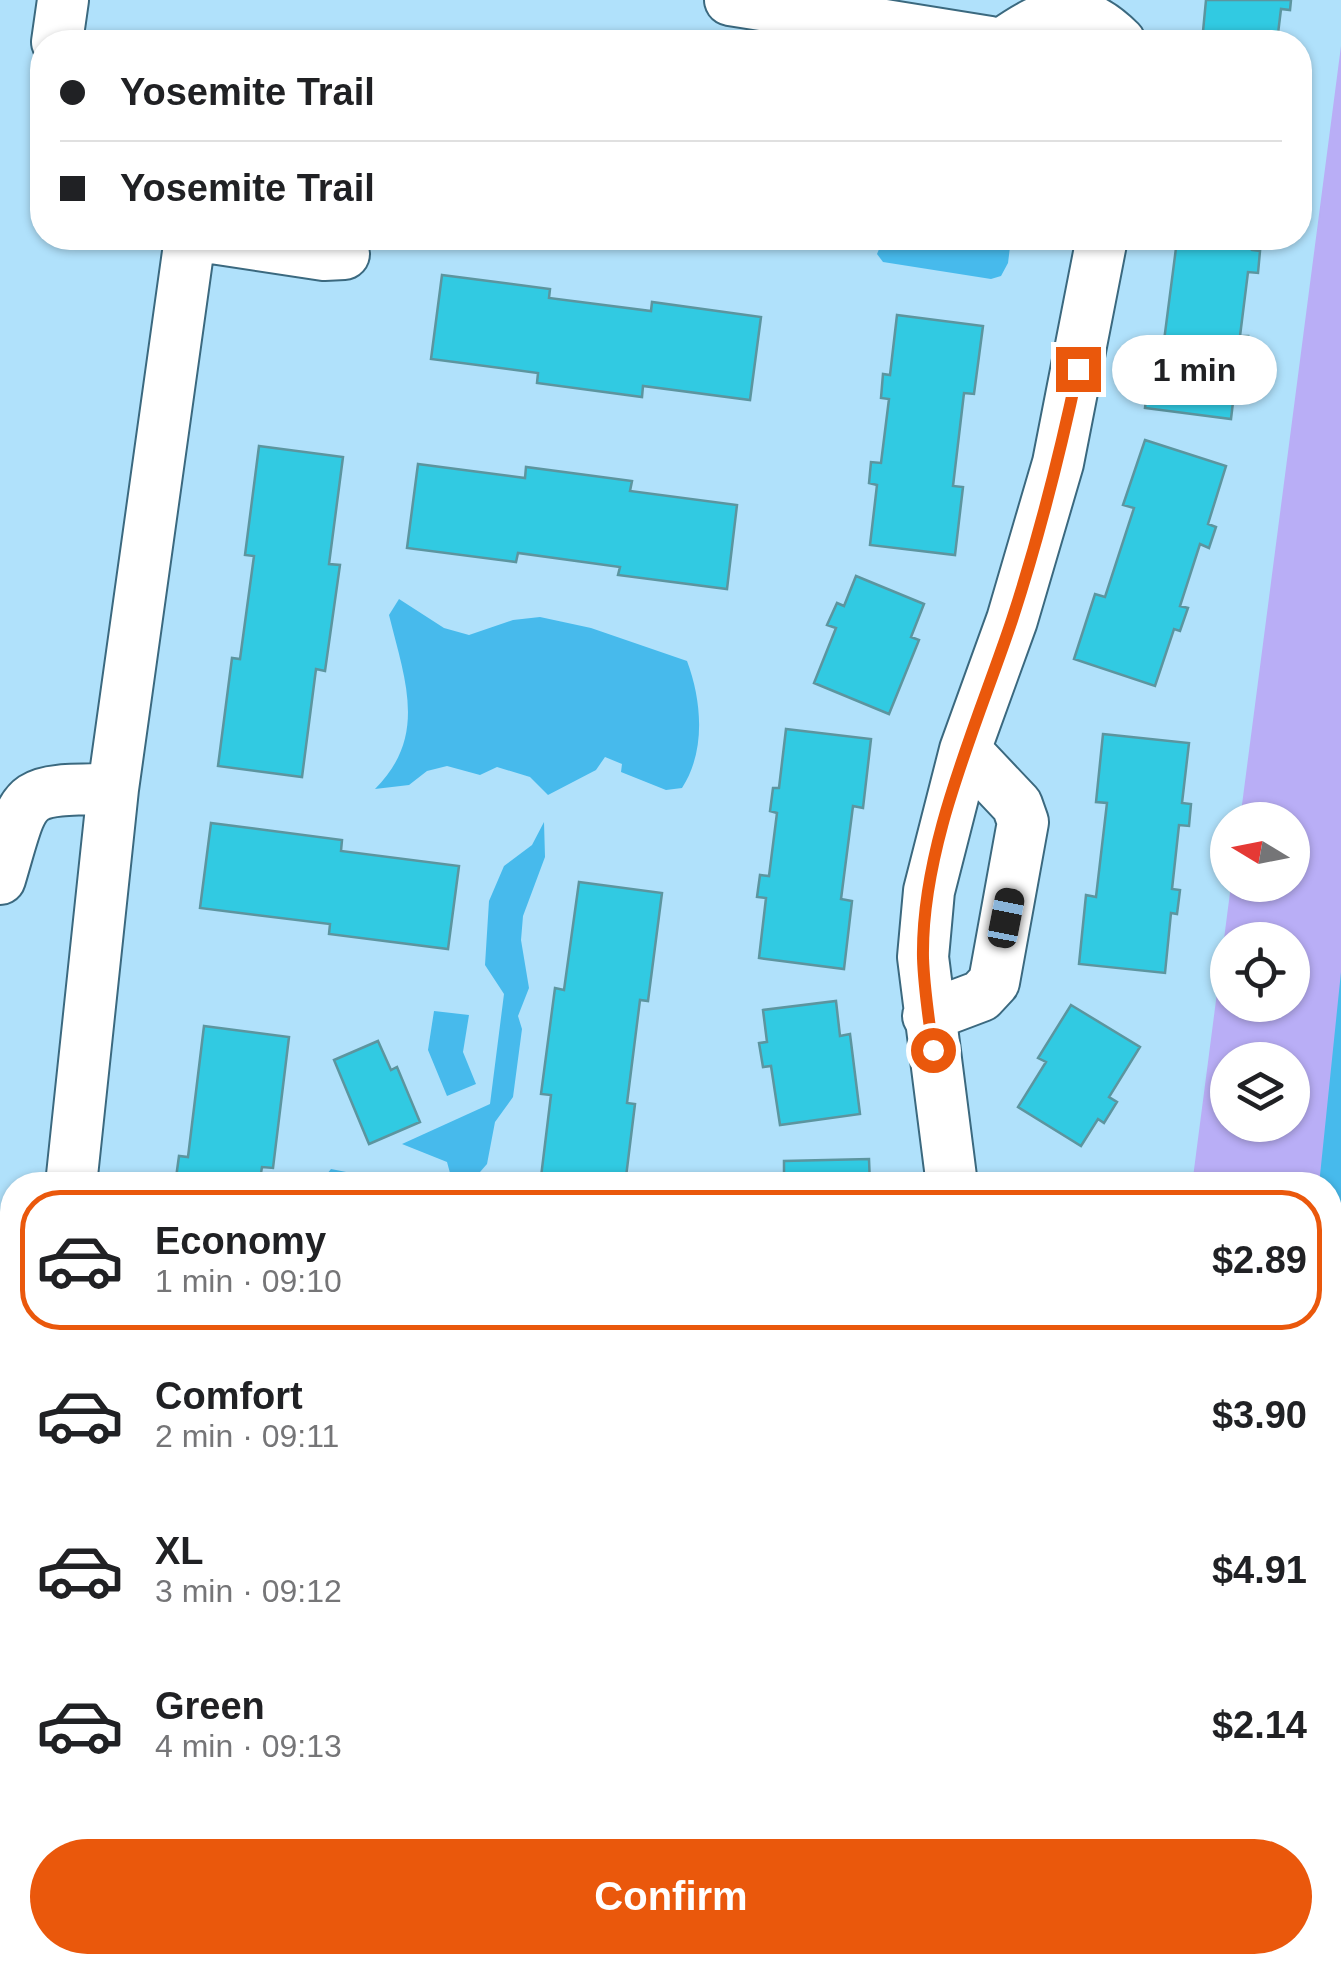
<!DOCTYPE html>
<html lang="en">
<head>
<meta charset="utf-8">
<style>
  body { margin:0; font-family:Helvetica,sans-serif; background:#f2f2f2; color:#202124; height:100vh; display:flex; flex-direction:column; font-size:38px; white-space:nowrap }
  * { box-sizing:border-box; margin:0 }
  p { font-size:32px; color:#757577 }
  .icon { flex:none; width:55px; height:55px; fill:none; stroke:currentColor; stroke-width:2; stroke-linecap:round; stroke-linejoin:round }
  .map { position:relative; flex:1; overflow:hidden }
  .drawer { position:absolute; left:0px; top:1172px; width:1342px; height:802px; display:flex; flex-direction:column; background:#fff; border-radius:40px 40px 0 0; box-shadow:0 2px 8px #0004 }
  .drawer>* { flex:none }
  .top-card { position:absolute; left:30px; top:30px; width:1282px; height:220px; border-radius:40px; box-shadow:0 2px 8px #0004; display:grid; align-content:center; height:220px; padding:0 30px; background:#fff }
  .needle { width:65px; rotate:280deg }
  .fabs { position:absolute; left:1210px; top:802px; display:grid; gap:20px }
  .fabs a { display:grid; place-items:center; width:100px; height:100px; border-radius:50%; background:#fff; box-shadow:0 2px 8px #0004; font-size:50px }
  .end { position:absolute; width:45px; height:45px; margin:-22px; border:12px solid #ea580c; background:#fff; box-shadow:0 0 0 5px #fff }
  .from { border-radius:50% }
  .bubble { position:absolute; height:70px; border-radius:35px; background:#fff; box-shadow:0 2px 8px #0004; font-size:32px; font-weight:700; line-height:70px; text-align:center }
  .car { position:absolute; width:30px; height:60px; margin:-30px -15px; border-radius:12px; box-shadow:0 0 8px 2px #0007; background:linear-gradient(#222 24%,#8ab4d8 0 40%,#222 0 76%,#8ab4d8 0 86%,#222 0) }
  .top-card b { display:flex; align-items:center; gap:35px; height:95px; font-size:38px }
  .top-card b+b { border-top:2px solid #e0e0e0 }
  .top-card i { width:25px; height:25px; background:#202124 }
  ul { padding:18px 0 0; list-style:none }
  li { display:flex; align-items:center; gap:30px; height:140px; margin:0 20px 15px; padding:0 10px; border:5px solid transparent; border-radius:40px }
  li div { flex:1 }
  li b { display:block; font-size:38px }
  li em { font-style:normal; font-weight:700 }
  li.selected { border-color:#ea580c }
  li>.icon { width:90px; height:90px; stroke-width:1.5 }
  .button { display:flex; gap:20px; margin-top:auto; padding:20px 30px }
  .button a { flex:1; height:115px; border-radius:60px; background:#ea580c; color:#fff; font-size:40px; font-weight:700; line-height:115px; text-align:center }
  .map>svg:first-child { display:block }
  .green { fill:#b9aef6; fill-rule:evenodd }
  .water { fill:#47baec }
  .building { fill:#31cae2; stroke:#5c959f; stroke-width:2.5 }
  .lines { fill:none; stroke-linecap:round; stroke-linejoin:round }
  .minor-casing { stroke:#3b697f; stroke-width:54 }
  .minor { stroke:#fff; stroke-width:50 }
  .route { stroke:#ea580c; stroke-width:12 }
</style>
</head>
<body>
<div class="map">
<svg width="1341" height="1973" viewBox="0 0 1341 1973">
  <rect width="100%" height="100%" fill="#b0e1fb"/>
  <path class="green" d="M1341,46v1869l-11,-6v-724h-138l39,-300h61v-65h-52zM1228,940h64v65h-64zM1228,1060h64v65h-64z
    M1095,1962l65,1 31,10h-98z"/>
  <path class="water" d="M892,238h119v1l-3,24 -7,13 -10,3 -108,-17 -6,-8 5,-12z
    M399,599l45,29 25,7 44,-15 27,-3 51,11 96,33c15,40 19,90 -5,127l-16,2 -45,-18 1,-8 -17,-7 -9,13 -48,25 -18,-18 -33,-10 -17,8 -33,-9 -20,5 -18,14 -34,4c53,-53 30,-109 14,-174z
    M544,822l1,35 -22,59 -2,24 8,48 -11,28 4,13 -9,68 -18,25 -8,42 -7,8 -30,1 -3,-11 -45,-18 88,-40 14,-110 -19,-29 4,-64 15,-35 28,-21z
    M1341,972v248l-11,99v-134h-11z
    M434,1011l35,4 -6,37 13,32 -29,12 -19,-46z
    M331,1169l81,16h-94z"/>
  <path class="building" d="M1206,0h85l-1,10 -9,-1 -4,33h-75z
    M1167,238h86l-1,12 8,1 -2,22 -10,-1 -8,64h8l-4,24h-6l-7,59 -86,-11 9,-68 10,1 12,-93 -11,-1z
    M442,275l108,14 -1,9 102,13 1,-9 109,15 -11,83 -107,-14 -1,11 -105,-14 1,-10 -107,-14z
    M897,315l86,11 -9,68 -10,-1 -11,93 10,1 -8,68 -85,-10 7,-60 -8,-2 2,-21 10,1 8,-64 -8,-1 2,-24 7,1z
    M1145,440l81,26 -18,58 8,3 -7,21 -9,-4 -20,62 8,2 -8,23 -6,-2 -19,57 -81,-27 21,-65 10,3 29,-89 -11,-3z
    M259,446l84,11 -14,107 11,1 -15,106 -9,-2 -14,108 -84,-11 14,-108 8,1 14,-103 -9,-1z
    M418,464l107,14 1,-11 106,14 -2,10 107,14 -10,84 -109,-14 2,-8 -102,-14 -2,9 -109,-14z
    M856,576l68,28 -13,33 8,3 -30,74 -75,-31 22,-55 -9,-3 10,-22 7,3z
    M786,729l85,10 -8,69 -10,-2 -12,93 11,2 -8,68 -85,-11 7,-60 -9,-1 3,-22 9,1 8,-63 -7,-2 3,-23h6z
    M1103,734l86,9 -7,60 9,1 -2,22 -10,-1 -7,64 8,1 -3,24 -6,-1 -6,60 -86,-9 7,-69 10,2 11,-94 -11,-1z
    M211,823l131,17 -1,11 118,15 -11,83 -119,-15 1,-10 -130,-16z
    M579,882l83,11 -14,108 -8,-1 -13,103 8,1 -10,81h-85l11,-90 -10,-1 14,-106 9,2z
    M836,1001l4,35 10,-2 10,80 -80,11 -9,-59 -8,1 -4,-24 8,-1 -4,-32z
    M1071,1005l69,42 -31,50 8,5 -13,21 -6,-4 -17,27 -63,-39 28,-45 -8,-4z
    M204,1026l85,11 -16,131 -11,-1 -3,18h-84l4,-29 9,1z
    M378,1041l13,29 6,-3 23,55 -51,22 -35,-84z
    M869,1159l1,26h-86v-24z"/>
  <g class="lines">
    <g class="minor-casing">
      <path id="minor" d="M730,0l260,42
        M57,42l6,-42
        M1005,42c45,-31 73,-42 115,0
        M212,238l112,17 20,-1
        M0,879c27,-91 17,-89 113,-90
        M928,1016l53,-20 13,-14 29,-160 -6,-17 -52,-55
        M71,1185l42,-396 77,-551
        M952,1185l-29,-228 6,-66 36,-141 47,-130 46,-157 44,-225
        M0,1254l12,1
        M0,1681l12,2
        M1323,1962l18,8
        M311,1973l2,-11
        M755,1973l2,-11"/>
    </g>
    <use href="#minor" class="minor"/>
  </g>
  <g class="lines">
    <path class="route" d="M933,1050c-4,-30 -9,-61 -10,-92 -2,-112 54,-233 89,-338 27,-83 48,-166 66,-251"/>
  </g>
</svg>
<div class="fabs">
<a><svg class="needle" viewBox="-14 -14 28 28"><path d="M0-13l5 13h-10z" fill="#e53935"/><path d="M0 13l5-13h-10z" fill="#757577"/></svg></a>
<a><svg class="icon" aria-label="locate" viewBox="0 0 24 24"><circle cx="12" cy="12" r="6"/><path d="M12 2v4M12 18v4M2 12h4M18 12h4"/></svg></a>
<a><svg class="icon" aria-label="layers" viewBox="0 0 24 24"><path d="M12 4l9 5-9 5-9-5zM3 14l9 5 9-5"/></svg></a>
</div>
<i class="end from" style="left:933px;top:1050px"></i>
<i class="end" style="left:1078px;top:369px"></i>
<div class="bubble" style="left:1112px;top:335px;width:165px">1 min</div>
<i class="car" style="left:1006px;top:918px;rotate:11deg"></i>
<div class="top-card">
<b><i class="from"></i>Yosemite Trail</b>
<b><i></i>Yosemite Trail</b>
</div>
<section class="drawer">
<ul>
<li class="selected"><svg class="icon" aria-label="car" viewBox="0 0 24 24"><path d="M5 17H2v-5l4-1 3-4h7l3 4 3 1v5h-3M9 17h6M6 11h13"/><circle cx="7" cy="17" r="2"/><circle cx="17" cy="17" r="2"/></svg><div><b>Economy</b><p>1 min · 09:10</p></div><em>$2.89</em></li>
<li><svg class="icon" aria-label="car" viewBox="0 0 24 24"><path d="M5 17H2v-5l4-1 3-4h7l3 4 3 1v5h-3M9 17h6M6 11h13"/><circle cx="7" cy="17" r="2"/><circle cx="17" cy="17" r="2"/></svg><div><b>Comfort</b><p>2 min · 09:11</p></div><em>$3.90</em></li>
<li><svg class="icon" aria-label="car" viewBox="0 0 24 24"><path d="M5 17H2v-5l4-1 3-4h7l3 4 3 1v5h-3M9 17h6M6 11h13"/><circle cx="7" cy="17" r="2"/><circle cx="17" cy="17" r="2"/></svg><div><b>XL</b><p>3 min · 09:12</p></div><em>$4.91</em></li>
<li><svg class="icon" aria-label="car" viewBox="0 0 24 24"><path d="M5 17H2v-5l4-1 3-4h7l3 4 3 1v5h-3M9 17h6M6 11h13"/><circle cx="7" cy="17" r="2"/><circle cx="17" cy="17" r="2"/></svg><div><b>Green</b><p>4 min · 09:13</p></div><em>$2.14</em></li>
</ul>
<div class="button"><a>Confirm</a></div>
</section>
</div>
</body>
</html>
